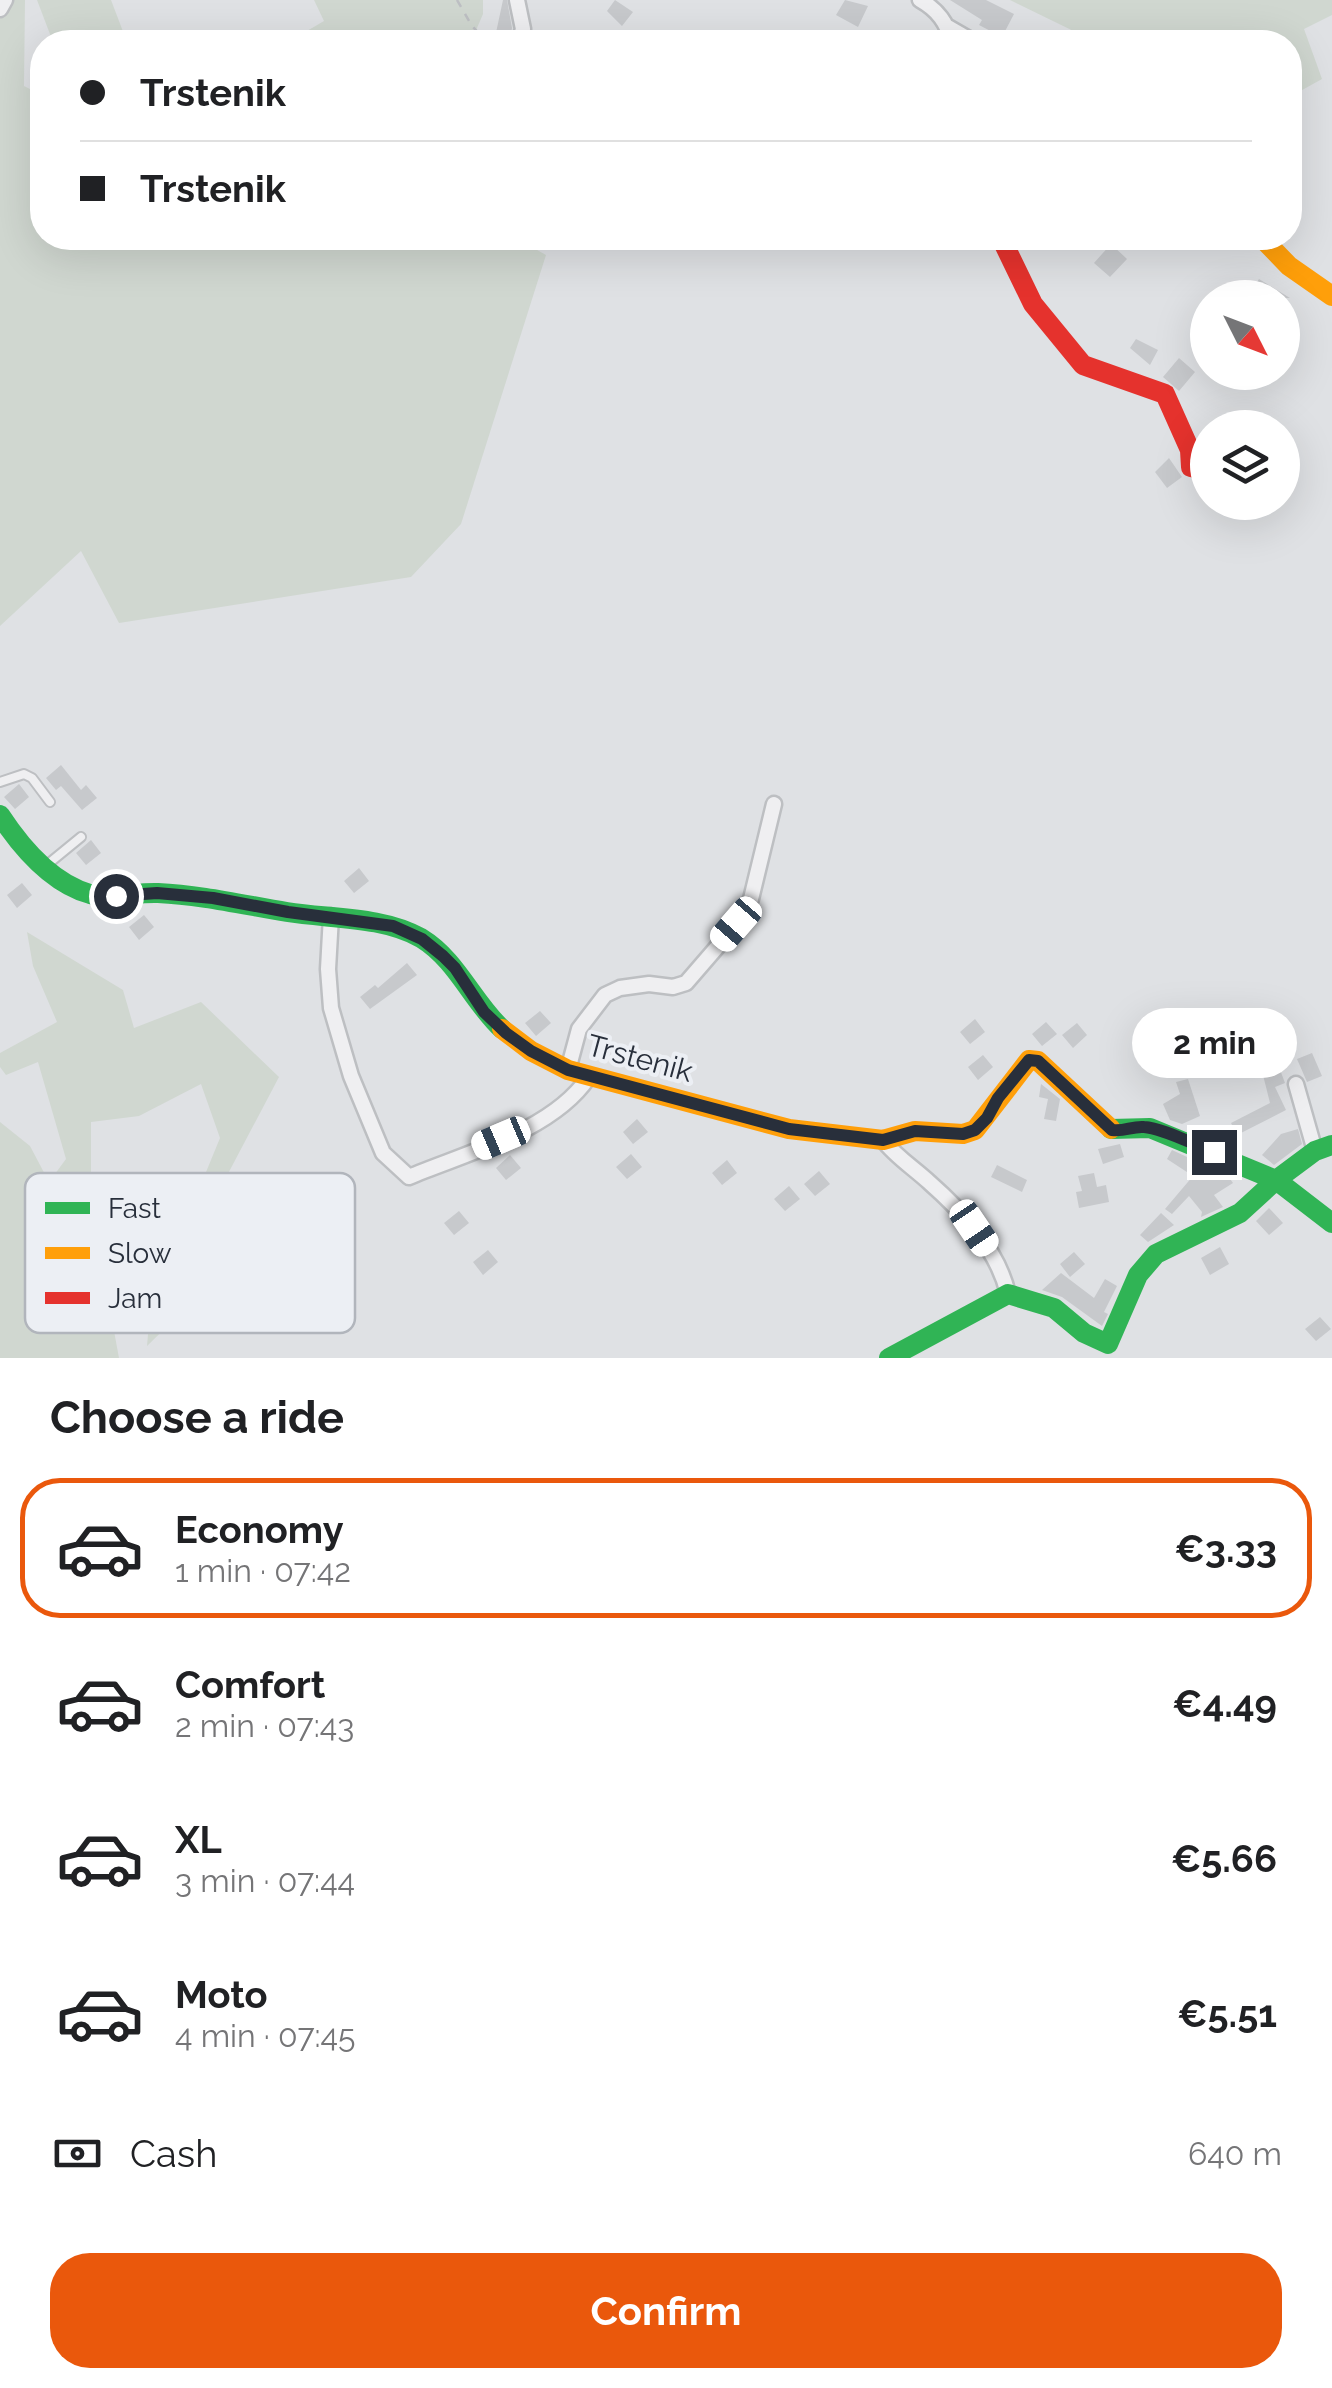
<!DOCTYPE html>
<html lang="en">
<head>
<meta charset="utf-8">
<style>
  body { margin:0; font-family:Raleway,sans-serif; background:#f6f6f6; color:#202124; height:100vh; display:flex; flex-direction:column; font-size:38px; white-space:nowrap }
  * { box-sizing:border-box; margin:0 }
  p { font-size:32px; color:#757577 }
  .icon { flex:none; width:55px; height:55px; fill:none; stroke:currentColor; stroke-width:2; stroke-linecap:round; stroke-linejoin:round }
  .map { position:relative; height:1358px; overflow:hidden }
  .sheet { display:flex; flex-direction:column; background:#fff; flex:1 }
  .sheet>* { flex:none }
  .guide { position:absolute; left:30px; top:30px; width:1272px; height:220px; border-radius:40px; box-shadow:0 10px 40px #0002; display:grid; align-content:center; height:220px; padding:0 50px; background:#fff }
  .needle { width:65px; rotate:132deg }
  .controls { position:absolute; left:1190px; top:280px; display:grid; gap:20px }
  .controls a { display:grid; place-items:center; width:110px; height:110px; border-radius:50%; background:#fff; box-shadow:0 10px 40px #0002; font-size:50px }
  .end { position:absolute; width:45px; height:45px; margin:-22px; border:12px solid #282f3b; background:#fff; box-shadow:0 0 0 5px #fff }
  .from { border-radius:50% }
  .bubble { position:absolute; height:70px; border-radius:35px; background:#fff; box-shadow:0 10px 40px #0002; font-size:32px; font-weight:700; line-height:70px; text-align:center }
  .car { position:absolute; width:30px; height:60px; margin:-30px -15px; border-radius:12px; box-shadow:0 0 8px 2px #0007; background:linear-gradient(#fff 24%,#345 0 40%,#fff 0 76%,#345 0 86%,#fff 0) }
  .guide b { display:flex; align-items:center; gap:35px; height:95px; font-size:38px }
  .guide b+b { border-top:2px solid #e0e0e0 }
  .guide i { width:25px; height:25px; background:#202124 }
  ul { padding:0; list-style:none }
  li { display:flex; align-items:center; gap:30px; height:140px; margin:0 20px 15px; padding:0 30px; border:5px solid transparent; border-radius:40px }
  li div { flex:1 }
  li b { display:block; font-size:38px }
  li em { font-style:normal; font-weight:700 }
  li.active { border-color:#ea580c }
  li>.icon { width:90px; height:90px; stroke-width:1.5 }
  h2 { padding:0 50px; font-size:45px; line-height:120px }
  .pay { display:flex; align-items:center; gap:25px; height:110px; padding:0 50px; font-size:38px }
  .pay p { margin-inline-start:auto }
  .primary-button { display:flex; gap:20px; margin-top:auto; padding:20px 50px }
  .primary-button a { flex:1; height:115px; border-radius:40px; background:#ea580c; color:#fff; font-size:40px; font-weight:700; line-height:115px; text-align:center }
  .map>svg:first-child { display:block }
  .green { fill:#d0d7d0 }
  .building { fill:#c7c9cc }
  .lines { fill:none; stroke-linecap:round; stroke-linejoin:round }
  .lane-casing { stroke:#bdbfc2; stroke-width:12 }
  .street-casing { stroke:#bdbfc2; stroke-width:19 }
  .path { stroke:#bdbfc3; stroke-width:2.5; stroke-dasharray:8 8; stroke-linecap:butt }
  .lane { stroke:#efeff1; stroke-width:8 }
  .street { stroke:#efeff1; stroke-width:14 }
  .fast { stroke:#30b455; stroke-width:20 }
  .slow { stroke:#ff9f0a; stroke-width:20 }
  .jam { stroke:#e5322d; stroke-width:20 }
  .route { stroke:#282f3b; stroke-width:12 }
  .labels { text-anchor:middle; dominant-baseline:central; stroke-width:8; stroke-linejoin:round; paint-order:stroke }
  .street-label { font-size:30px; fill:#282f3b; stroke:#eceff4 }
  .key { fill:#eceff4; stroke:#b1b5bc; stroke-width:2.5 }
  .key-label { font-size:28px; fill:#282f3b }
</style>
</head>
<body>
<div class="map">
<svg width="1332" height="1358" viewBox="0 0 1332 1358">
  <rect width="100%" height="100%" fill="#dfe1e4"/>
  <path class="green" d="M0,0h25l-1,86 18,9v143h474l30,17 -85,269 -50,53 -292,46 -38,-72 -81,75z
    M37,0h74l16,42h-74z
    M314,0h169v14l-12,28h-183l36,-21z
    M1010,0h322v15l-28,14 18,50 -27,15 -5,-11v-41h-194z
    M27,932l96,58 11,38 67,-26 78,75 -58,110 59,24 -25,39 38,46 -19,15 -51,-51 -9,6 23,31 -30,23 -16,-17 -44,43 8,-91 46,-37 -4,-24 23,-56 -19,-54 -62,32 -48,6v74l-20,-4 -1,71 32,3 17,92h-119v-236l30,24 19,36 17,-23 -28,-97 -32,13 -6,-8v-14l57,-31 -24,-56z"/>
  <path class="building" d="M503,0h4l5,28 -3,14h-15z
    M615,0l18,12 -11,14 -15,-15z
    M845,0l23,6 -10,21 -22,-12z
    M950,0h36l28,14 -12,23 -23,-12 3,-5z
    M533,31l35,5v6h-38z
    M1111,244l16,15 -17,18 -16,-14z
    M1259,279l31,19h-43z
    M1136,339l22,11 -8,15 -20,-17z
    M1179,358l16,14 -16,19 -16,-14z
    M1169,458l13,19 -15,11 -12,-16z
    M61,765l20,25 5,-5 11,13 -15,12 -21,-24 -5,4 -10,-12z
    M19,784l10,13 -14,12 -11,-12z
    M91,840l10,13 -15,12 -10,-12z
    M359,868l10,13 -15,12 -10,-12z
    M22,883l10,12 -15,13 -10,-13z
    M144,915l10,12 -15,13 -10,-13z
    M407,963l10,12 -47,34 -10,-12 15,-12 3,3z
    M540,1011l11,12 -15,13 -11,-13z
    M975,1019l10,13 -15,12 -10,-12z
    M1046,1022l11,12 -15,12 -10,-12z
    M1077,1023l10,12 -14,13 -11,-13z
    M1312,1053l10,23 -15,6 -10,-23z
    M983,1055l10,12 -15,13 -10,-13z
    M1279,1067l6,16 -10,4 11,23 -49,25 -6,-12 39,-20 -8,-32z
    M1188,1079l12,37 -18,8 -12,-4 -7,-16 17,-10 -4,-12z
    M1041,1084l19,15 -4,22 -12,-2 4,-20 -9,-2z
    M637,1119l11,13 -15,12 -10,-12z
    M1298,1129l4,15 -28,21 -12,-10 19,-21z
    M1120,1144l4,13 -21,7 -5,-15z
    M1172,1150l56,26 5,7 -19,12 9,12 -22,10 1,-5 -13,-16 -17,18 -7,-5 28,-33 -26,-17z
    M631,1154l11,13 -15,12 -11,-12z
    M510,1155l11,13 -15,12 -10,-12z
    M727,1160l10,13 -15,12 -10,-12z
    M997,1165l30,15 -5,12 -31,-15z
    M819,1171l11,13 -15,12 -11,-12z
    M1094,1173l3,14 9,-2 3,17 -30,6 -3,-16 6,-1 -4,-15z
    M789,1186l11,13 -15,12 -11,-12z
    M1269,1208l14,15 -14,12 -13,-14z
    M459,1211l10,12 -15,12 -10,-12z
    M1161,1213l13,12 -26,17 -8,-7z
    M1220,1247l9,17 -19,11 -9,-17z
    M488,1250l10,12 -15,13 -10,-13z
    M1074,1252l11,12 -15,13 -10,-13z
    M1061,1273l33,25 11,-19 12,7 -13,26 4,2 -6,12 -40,-29 -20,-7z
    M1320,1317l11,12 -15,12 -11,-12z"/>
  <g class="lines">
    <g class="lane-casing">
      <path id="lane" d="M0,782l24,-8 8,4 18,24
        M48,864l33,-27"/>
    </g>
    <g class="street-casing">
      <path id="street" d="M517,0l6,29 -4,13
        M920,0c18,10 27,23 32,42
        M0,9l5,-9
        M948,27l26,15
        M331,916l-3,53 3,39 20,68 32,77 26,24c57,-24 143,-46 179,-99
        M568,1070l11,-41 26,-34 15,-7 29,-4 24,3 13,-4 51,-59 14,-25 23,-95
        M1296,1084l19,67
        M883,1140c13,17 31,28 47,43 33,29 68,67 78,111"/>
    </g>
    <path class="path" d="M457,0l15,26 15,16"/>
    <use href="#lane" class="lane"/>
    <use href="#street" class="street"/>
    <path class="fast" d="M0,815c21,32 51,68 90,79 20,5 47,-2 68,-1 44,2 86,12 129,19 43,7 95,4 134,26 36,22 51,63 81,91
      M1111,1129l39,-1 126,52 39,-29 17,-6
      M889,1358l119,-64 46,14 30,25 24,11 30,-69 18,-21 84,-41 36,-33 56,43"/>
    <path class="slow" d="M1262,238l27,28 43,30
      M502,1029l29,22 37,19 221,59 94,11 32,-9 48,3 12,-4 54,-70 9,1 73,68"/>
    <path class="jam" d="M1001,238l32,66 50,61 82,29 25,56 1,17 17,4"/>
  </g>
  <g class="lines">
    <path class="route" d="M116,896l41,-3 56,5 75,14 105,14 29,13 21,17 12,12 29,44 22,21 25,18 37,19 221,59 94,11 32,-9 48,3 12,-4 12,-12 11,-20 31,-38 9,1 74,69c12,2 20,-4 32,-3 19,1 50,18 70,25"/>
  </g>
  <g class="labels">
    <g class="street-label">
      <text transform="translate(640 1058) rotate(15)">Trstenik</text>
    </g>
  </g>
  <rect x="25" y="1173" width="330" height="160" rx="15" class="key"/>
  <rect x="45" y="1202" width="45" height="12" fill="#30b455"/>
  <rect x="45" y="1247" width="45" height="12" fill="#ff9f0a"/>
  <rect x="45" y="1292" width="45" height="12" fill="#e5322d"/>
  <g class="key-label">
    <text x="108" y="1218">Fast</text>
    <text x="108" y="1263">Slow</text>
    <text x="108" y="1308">Jam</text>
  </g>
</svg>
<div class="controls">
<a><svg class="needle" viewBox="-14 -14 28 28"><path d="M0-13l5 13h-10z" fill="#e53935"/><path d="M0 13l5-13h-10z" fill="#757577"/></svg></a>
<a><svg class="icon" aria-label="layers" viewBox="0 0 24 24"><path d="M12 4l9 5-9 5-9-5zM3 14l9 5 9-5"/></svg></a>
</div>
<i class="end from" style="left:116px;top:896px"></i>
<i class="end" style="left:1214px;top:1152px"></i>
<div class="bubble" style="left:1132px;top:1008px;width:165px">2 min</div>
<i class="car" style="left:736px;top:924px;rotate:221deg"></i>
<i class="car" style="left:501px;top:1138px;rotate:247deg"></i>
<i class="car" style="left:974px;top:1228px;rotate:146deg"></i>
<div class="guide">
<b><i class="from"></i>Trstenik</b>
<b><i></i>Trstenik</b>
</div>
</div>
<section class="sheet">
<h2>Choose a ride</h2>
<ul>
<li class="active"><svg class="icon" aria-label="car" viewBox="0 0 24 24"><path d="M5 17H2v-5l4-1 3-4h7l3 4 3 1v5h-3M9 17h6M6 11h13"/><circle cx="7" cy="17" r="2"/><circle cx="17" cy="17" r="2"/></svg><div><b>Economy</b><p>1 min · 07:42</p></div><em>€3.33</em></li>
<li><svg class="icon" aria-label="car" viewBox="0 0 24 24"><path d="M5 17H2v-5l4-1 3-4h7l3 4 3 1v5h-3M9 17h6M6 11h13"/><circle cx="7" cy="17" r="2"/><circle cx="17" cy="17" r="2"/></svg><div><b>Comfort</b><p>2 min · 07:43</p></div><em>€4.49</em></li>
<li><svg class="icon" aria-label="car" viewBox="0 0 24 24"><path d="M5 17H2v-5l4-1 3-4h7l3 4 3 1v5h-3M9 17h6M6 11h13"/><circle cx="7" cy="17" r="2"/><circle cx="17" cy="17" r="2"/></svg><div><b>XL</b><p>3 min · 07:44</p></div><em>€5.66</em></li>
<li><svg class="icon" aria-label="car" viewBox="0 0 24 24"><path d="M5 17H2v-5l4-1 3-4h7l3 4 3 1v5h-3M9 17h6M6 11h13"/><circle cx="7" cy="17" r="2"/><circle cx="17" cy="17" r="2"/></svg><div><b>Moto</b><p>4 min · 07:45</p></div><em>€5.51</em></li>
</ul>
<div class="pay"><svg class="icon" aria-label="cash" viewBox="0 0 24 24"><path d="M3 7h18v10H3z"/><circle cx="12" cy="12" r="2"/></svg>Cash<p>640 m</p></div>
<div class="primary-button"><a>Confirm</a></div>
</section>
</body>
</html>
